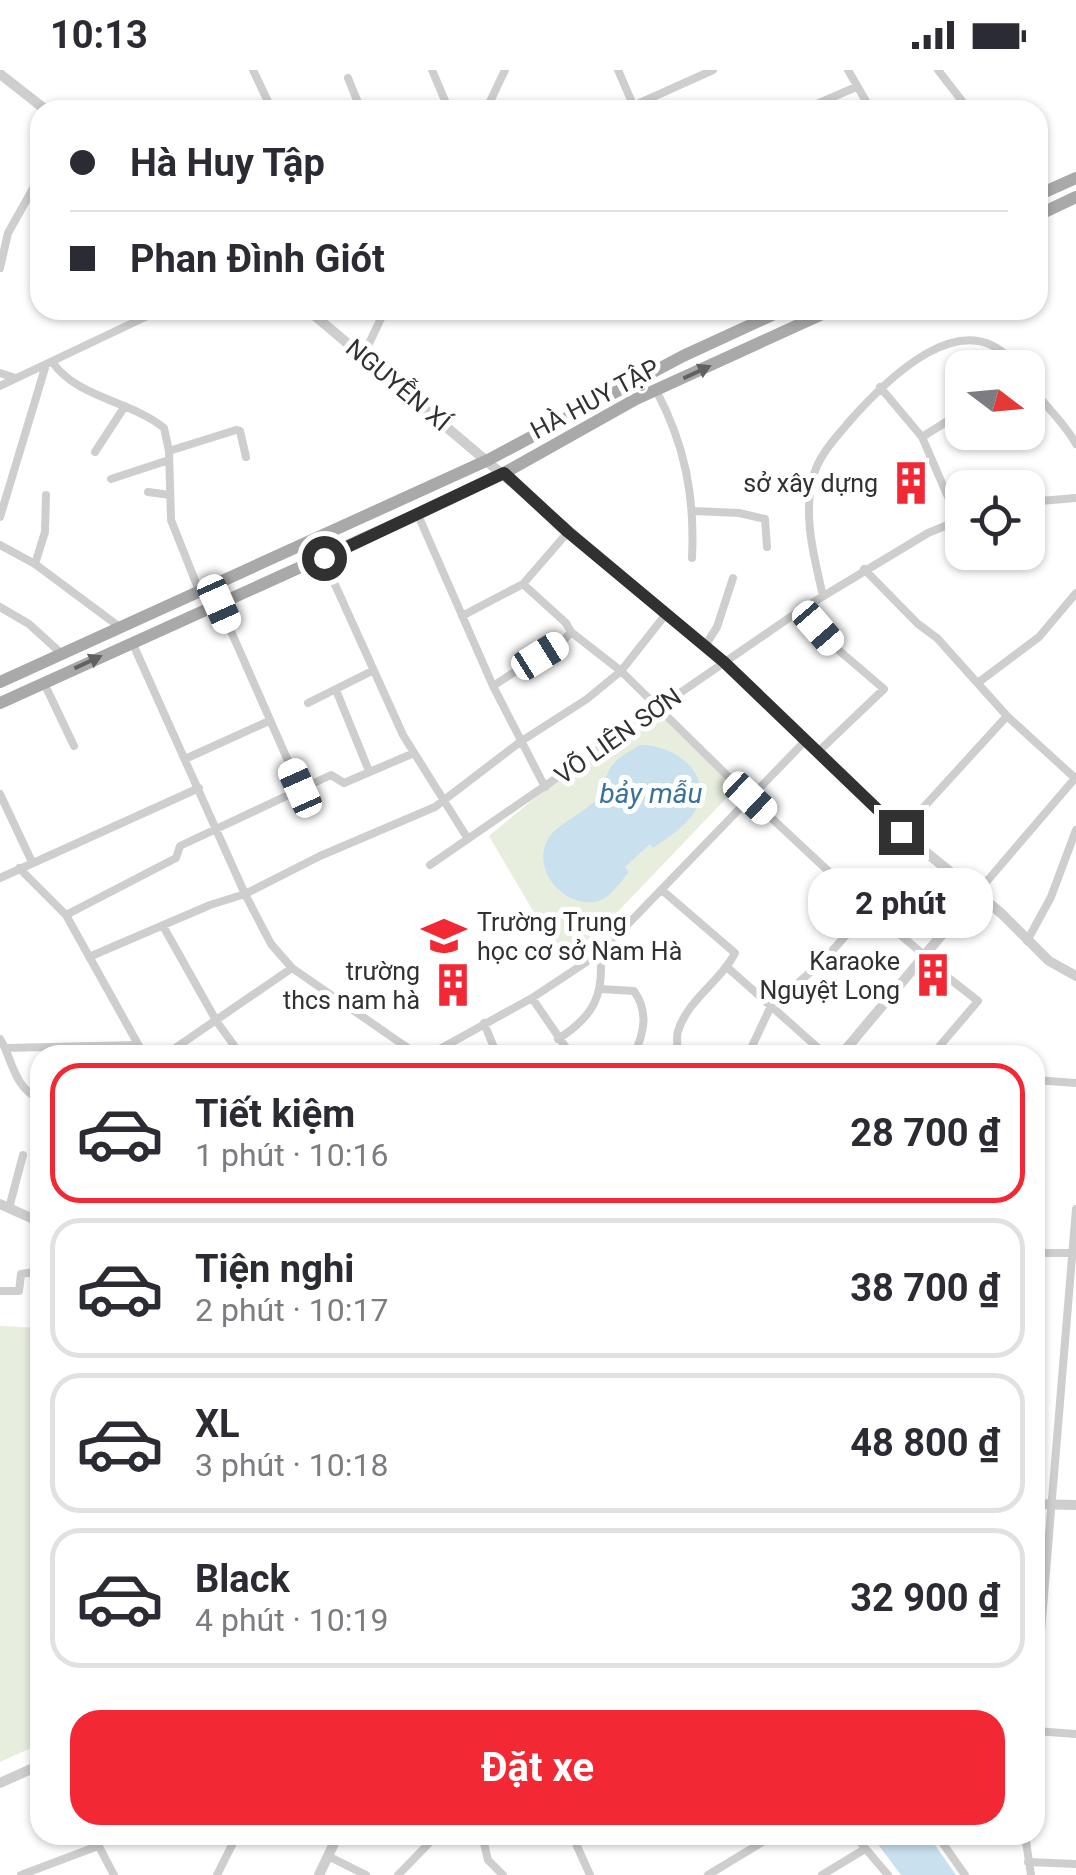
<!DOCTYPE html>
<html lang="vi">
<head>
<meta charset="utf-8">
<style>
  body { margin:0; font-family:Roboto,sans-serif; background:#f7f7f7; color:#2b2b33; height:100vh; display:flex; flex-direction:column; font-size:38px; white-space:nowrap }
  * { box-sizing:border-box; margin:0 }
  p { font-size:32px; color:#7c7c81 }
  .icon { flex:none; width:55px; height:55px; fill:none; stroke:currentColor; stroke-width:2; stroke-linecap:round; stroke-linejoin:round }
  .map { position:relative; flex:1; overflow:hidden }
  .details { position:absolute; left:30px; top:975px; width:1015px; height:800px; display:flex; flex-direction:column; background:#fff; border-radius:30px; box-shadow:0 2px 8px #0004 }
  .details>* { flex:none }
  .top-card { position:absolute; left:30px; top:30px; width:1018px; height:220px; border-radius:30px; box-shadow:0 2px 8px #0004; display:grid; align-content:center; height:220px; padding:0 40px; background:#fff }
  .needle { width:65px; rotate:106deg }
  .buttons { position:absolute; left:945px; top:280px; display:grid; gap:20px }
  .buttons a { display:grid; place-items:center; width:100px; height:100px; border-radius:20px; background:#fff; box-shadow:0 2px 8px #0004; font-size:50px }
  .end { position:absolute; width:45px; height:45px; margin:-22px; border:12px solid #313131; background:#fff; box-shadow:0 0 0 5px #fff }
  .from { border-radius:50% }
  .bubble { position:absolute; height:70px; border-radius:30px; background:#fff; box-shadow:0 2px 8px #0004; font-size:32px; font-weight:700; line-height:70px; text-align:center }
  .car { position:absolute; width:30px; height:60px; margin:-30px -15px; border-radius:12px; box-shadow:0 0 8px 2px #0007; background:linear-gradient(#fff 24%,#345 0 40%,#fff 0 76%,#345 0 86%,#fff 0) }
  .top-card b { display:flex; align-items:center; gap:35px; height:95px; font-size:38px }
  .top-card b+b { border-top:2px solid #e1e1e2 }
  .top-card i { width:25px; height:25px; background:#2b2b33 }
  ul { padding:18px 0 0; list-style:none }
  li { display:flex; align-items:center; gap:30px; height:140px; margin:0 20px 15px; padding:0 20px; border:5px solid #e1e1e2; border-radius:30px }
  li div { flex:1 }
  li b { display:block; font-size:38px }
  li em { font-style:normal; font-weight:700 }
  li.selected { border-color:#f22934 }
  li>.icon { width:90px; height:90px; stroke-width:1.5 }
  .primary-button { display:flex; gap:20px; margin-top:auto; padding:20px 40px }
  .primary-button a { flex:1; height:115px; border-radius:30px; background:#f22934; color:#fff; font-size:40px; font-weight:700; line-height:115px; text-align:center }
  .status { display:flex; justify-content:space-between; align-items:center; height:70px; padding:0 50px; background:#fff; direction:ltr }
  .status svg { height:28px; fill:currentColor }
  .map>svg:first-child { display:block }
  .green { fill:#e7eede }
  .water { fill:#c9e0ef }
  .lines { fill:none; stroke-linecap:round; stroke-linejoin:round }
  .minor { stroke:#cecece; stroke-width:8 }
  .tertiary { stroke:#cecece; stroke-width:10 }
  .primary { stroke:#a9a9a9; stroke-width:12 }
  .oneway { fill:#616161 }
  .route { stroke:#313131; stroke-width:12 }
  .labels { text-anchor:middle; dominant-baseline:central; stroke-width:10; stroke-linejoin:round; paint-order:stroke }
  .street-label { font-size:25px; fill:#313131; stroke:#fff }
  .poi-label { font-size:25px; fill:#313131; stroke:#fff; text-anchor:end }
  .water-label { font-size:28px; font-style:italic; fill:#38729a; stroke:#fff }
</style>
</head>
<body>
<div class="status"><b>10:13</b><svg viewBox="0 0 49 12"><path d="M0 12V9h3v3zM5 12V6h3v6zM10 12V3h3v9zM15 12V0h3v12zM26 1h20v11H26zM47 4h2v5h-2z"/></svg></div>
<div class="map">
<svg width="1076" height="1805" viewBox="0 0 1076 1805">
  <rect width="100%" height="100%" fill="#fff"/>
  <path class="green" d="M659,640l77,78 -128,134 -21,18 -28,15 -70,-119 70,-58z
    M0,1256l40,2v416l-40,18z"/>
  <path class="water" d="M640,675c32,-1 76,28 55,66 -9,16 -27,26 -42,37l-3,-4 -25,23 4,5c-9,10 -20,29 -35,30 -32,4 -63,-33 -46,-63 10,-17 37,-25 49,-41 8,-10 8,-26 17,-35 6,-7 18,-13 26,-18z
    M871,1765h57l28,40h-55z"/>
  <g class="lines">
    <path class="minor" d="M253,0l19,40
      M432,0l17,40
      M618,0l16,37
      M848,0l23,40
      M938,0l31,40
      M348,8l13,32
      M486,40l19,-40
      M624,40l89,-40
      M803,40l53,-23
      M0,198l8,-35 32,-57
      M364,284l21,-44
      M53,293c25,35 78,38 111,65l5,23 2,69 29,73
      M0,303l16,5
      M1028,313c15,21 36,39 48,61
      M0,316l160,-76
      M880,317l42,50 36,83
      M656,320c29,55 39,106 36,168
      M922,367l40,-25
      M169,381l67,-21 4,1 6,26
      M95,382l30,-46
      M111,409l58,-19
      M148,422l22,3
      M1028,432l48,-4
      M694,441l45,2 26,6 2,28
      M418,445l75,171 52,101
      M0,447l45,-149
      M0,475l35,19 86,64
      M323,488l80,177 65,104
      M35,494l10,-32 1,-37
      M864,499l54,55 19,14 70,78 69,63
      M823,526c-9,-39 -21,-83 -9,-122 6,-20 21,-35 34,-51 36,-41 119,-127 169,-55
      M219,534l81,184
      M0,537l29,17 34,31
      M802,539l33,38 49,42 -65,62
      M462,546l61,-32 45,-52
      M571,562l50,39 129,127 119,111 54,45
      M132,572l113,252 26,50 21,24 126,87
      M705,576l12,-19 16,-49
      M979,612l60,-45 37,-44
      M44,613l30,63
      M493,616l70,-45 8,-9 -5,-9 -43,-39
      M336,620l33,81
      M308,633l64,-32
      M185,689l84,-38
      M0,724l32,68
      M901,762l106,-116
      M430,795l372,-256 126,-76 34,-14
      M19,798l47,47 78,140
      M0,808l199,-90
      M663,821l72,62c-14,28 -47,46 -57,78 -2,6 0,17 -1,24
      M976,824l100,-117
      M66,845l110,-57 4,-12 151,-71 13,8 70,-30
      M163,856l54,96 24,33
      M1027,871l24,-44 25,-67
      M89,887l121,-52 35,-11 75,-38 115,-49 85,-65 67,-43 34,-28 45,-57
      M922,887l56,44 -46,54
      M728,898l98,87
      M600,919l34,2c15,21 10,42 0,64
      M532,928l39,57
      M484,953l13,32
      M0,969l5,9 133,-3
      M558,969c35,-22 47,-44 42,-86
      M5,978c8,20 14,43 35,51
      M165,985l127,-87
      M429,985l103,-57 68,-45 206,-213
      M748,985l22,-47 55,-49 44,-50
      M1035,1010l41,3
      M9,1138l14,-53
      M1035,1183h41
      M0,1221h19l2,-17 13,-2 6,-7
      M1035,1634l41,-495
      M1035,1661l41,3
      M93,1765l21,40
      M482,1765l6,25 15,15
      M572,1765l18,40
      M854,1765l34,40
      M937,1765l28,40
      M1025,1765l6,40
      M328,1786l38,19
      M1028,1792l48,2
      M21,1805l77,-29
      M217,1805l20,-40
      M398,1805l39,-40
      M708,1805l66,-40
      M822,1805l43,-26"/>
    <path class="tertiary" d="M0,4l46,36
      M308,240l416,352 177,170 100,81 48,48 27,15
      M841,985l135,-161
      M0,1134l40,18
      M1035,1434l41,1
      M0,1713l40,-18
      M319,1805l19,-40"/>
    <path class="primary" d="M1038,125l38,-17
      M1038,145l38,-18
      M0,612l488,-222 195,-104 100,-46
      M0,633l418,-189 86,-41 132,-74 195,-89"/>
  </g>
  <defs><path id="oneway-solid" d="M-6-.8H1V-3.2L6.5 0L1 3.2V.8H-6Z" transform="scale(2.5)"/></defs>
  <g class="oneway">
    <use href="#oneway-solid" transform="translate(697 302) rotate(-25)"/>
    <use href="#oneway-solid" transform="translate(88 592) rotate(-25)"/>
  </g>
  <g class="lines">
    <path class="route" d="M324,488l180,-85 64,59 156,130 177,170"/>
  </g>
  <defs>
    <g id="building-bare" transform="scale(3.45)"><path d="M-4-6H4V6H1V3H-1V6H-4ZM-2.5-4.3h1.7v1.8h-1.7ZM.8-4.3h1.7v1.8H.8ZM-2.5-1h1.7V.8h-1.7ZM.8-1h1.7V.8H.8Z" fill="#f22934" stroke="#fff" stroke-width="2.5" paint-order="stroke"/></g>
    <g id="school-bare" transform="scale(3.45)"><path d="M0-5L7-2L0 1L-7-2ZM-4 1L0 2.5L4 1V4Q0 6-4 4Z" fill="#f22934" stroke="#fff" stroke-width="2.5" paint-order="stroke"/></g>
  </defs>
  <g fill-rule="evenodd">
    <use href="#building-bare" x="911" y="413"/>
    <use href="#school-bare" x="444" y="866"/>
    <use href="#building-bare" x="933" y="905"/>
    <use href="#building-bare" x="453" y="915"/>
  </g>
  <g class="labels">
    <g class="street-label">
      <text transform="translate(398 315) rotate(40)">NGUYỄN XÍ</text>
      <text transform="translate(595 329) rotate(-28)">HÀ HUY TẬP</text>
      <text transform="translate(618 666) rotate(-35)">VÕ LIÊN SƠN</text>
    </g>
    <g class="poi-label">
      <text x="878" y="413">sở xây dựng</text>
      <text x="477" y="852" text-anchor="start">Trường Trung<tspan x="477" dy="29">học cơ sở Nam Hà</tspan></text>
      <text x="900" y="891">Karaoke<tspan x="900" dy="29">Nguyệt Long</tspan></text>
      <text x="420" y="901">trường<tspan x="420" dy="29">thcs nam hà</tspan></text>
    </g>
    <g class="water-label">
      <text x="651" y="723">bảy mẫu</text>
    </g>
  </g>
</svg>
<div class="buttons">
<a><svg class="needle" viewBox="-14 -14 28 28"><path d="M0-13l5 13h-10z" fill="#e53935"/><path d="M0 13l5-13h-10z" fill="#7c7c81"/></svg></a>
<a><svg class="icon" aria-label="locate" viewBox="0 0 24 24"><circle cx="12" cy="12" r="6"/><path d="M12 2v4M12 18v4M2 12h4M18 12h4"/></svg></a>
</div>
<i class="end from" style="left:324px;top:488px"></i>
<i class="end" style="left:901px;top:762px"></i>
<div class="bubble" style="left:808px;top:798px;width:185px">2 phút</div>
<i class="car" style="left:219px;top:534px;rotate:156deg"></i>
<i class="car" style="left:818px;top:558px;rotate:139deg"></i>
<i class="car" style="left:540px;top:586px;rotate:58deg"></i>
<i class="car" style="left:300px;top:718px;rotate:336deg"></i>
<i class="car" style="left:750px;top:728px;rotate:133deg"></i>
<div class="top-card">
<b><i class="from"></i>Hà Huy Tập</b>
<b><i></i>Phan Đình Giót</b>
</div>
<section class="details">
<ul>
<li class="selected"><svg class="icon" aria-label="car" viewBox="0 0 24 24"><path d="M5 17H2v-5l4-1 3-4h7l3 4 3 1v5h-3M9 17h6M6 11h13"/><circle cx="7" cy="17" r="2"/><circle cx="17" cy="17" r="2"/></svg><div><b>Tiết kiệm</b><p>1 phút · 10:16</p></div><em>28 700 ₫</em></li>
<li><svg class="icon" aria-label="car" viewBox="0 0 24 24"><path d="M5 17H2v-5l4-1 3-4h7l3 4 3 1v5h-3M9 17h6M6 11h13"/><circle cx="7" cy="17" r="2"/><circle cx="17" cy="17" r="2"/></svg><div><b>Tiện nghi</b><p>2 phút · 10:17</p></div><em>38 700 ₫</em></li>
<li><svg class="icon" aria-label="car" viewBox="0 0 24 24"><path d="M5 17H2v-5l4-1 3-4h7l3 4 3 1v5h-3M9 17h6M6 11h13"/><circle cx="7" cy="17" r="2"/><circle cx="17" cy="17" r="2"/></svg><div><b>XL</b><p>3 phút · 10:18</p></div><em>48 800 ₫</em></li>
<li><svg class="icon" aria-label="car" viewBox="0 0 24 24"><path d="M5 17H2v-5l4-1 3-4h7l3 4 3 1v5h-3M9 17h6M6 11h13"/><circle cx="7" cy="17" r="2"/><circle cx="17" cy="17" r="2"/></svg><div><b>Black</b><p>4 phút · 10:19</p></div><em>32 900 ₫</em></li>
</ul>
<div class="primary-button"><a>Đặt xe</a></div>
</section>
</div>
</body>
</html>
